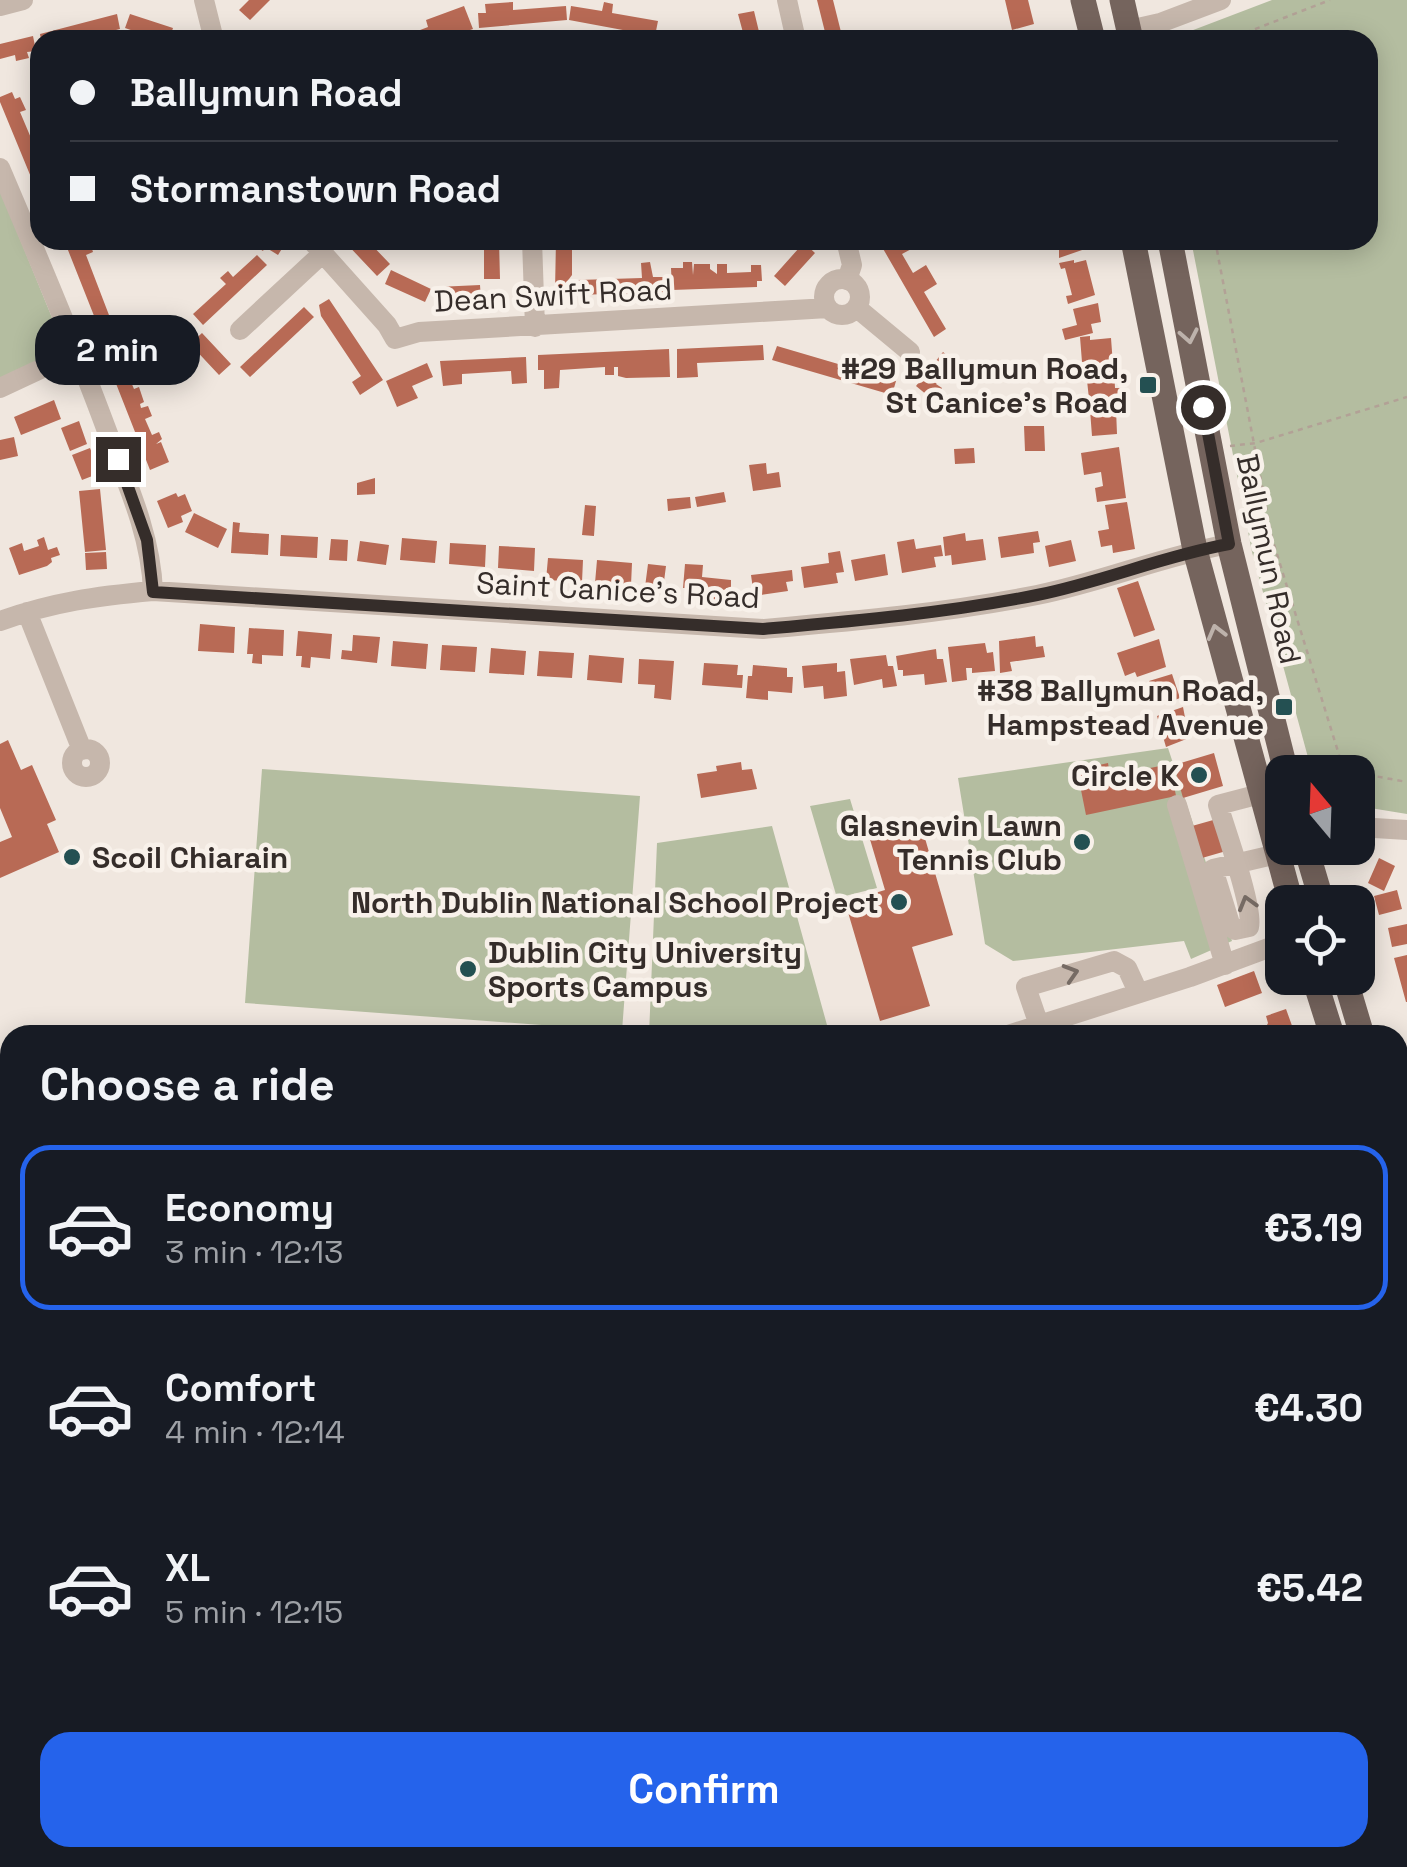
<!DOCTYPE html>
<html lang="en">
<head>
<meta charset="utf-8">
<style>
  body { margin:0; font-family:"Space Grotesk",sans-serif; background:#20242c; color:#f1f3f6; height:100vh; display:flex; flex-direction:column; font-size:38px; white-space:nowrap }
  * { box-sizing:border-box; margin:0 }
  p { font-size:32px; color:#9ea1a6 }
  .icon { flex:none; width:55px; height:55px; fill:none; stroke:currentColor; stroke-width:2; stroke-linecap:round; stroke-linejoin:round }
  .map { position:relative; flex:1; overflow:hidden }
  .sheet { position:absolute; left:0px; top:1025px; width:1408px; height:842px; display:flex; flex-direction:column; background:#171b24; border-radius:30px 30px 0 0; box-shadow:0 5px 25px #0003 }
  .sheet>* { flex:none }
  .guide { position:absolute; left:30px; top:30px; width:1348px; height:220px; border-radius:30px; box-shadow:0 5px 25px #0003; display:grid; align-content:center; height:220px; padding:0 40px; background:#171b24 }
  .needle { width:65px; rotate:341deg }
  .fabs { position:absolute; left:1265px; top:755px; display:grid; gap:20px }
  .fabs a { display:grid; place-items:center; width:110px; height:110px; border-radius:20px; background:#171b24; box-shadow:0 5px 25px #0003; font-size:50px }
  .end { position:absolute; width:45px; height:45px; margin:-22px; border:12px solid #352d2a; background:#fff; box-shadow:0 0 0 5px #fff }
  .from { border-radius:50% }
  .bubble { position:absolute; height:70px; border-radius:30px; background:#171b24; box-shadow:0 5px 25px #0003; font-size:32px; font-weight:700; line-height:70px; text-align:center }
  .guide b { display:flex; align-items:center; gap:35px; height:95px; font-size:38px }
  .guide b+b { border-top:2px solid #363941 }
  .guide i { width:25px; height:25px; background:#f1f3f6 }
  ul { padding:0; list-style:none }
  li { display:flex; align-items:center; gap:30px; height:165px; margin:0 20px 15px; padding:0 20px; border:5px solid transparent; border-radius:30px }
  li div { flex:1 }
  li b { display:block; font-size:38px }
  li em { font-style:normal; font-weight:700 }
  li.on { border-color:#2563eb }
  li>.icon { width:90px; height:90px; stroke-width:1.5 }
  h2 { padding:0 40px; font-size:45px; line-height:120px }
  .cta { display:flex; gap:20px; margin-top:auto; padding:20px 40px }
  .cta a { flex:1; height:115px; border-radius:30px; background:#2563eb; color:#fff; font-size:40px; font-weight:700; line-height:115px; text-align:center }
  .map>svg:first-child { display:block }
  .green { fill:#b4bda0 }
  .building { fill:#b86a55 }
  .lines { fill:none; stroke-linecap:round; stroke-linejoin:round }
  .path { stroke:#b2a196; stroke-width:2.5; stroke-dasharray:5 5; stroke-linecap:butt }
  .minor { stroke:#c6b7ac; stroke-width:20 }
  .major { stroke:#75645d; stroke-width:25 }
  .oneway { stroke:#bdb2ab }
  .oneway2 { stroke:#766b64 }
  .route { stroke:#352d2a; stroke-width:12 }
  .poi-dot { fill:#245052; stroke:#f8f1ea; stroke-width:4 }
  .labels { text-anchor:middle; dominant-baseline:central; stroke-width:9; stroke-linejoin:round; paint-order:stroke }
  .street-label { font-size:30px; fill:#352d2a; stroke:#f8f1ea }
  .poi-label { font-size:30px; font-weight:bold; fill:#352d2a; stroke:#f8f1ea; text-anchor:end }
</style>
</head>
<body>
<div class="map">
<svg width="1407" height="1867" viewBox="0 0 1407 1867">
  <rect width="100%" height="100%" fill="#f0e7df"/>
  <path class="green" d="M1272,0h135v814l-49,-8v-34h-46l-60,-220 -61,-312h177v-200h-201z
    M0,190l64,157 -64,38z
    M1168,748l64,193 -41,18 -7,-18 -171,20 -28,-17 -27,-166z
    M262,769l378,27 -18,235 -377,-28z
    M850,799l27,89 -40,10 -27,-92z
    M772,826l55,199 -58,10h-120l8,-192z
    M10,1080v162l-10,-31v-128z"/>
  <path class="building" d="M249,0h21l-20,20 -11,-10z
    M817,0h16l10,40h-16z
    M1005,0h23l6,24 -22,6z
    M513,2v8l53,-4 1,14 -88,8 -1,-15h8l-1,-9z
    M604,2l9,2 -1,9 46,8 -3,15 -86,-16 2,-14 31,5z
    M464,6l9,23 -31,11h-48l34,-13 -2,-7z
    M754,11l7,29h-16l-7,-26z
    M117,14l3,15 -44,11h-35l-1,-6z
    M130,14l43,14 -4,12h-22l1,-4 -23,-8z
    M33,36l3,15 -9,1 2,6 -13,3 -1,-6 -15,4v-15z
    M12,92l3,7 5,-2 6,13 -6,2 11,26 5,-2 4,10 -5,2 5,12v39l-40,-97v-5z
    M64,240h25l4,12 -7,3 31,81 -13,5z
    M246,240h26l11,7 -5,8 -13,-8 -2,4z
    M343,240h24l23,24 -13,12z
    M484,240h15l1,39h-16z
    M556,240h16v35l-12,16h-5z
    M796,240h5l14,13 -30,33 -11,-10 25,-28 -6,-5z
    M878,240h16l4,5 13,-5 4,7 -13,7 11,19 13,-8 11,19 -13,8 22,37 -12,8z
    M1059,240h23l3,9 -26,9z
    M257,255l10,10 -64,60 -10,-11 33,-30 -6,-6 8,-7 5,6z
    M1074,260v3l12,-3 9,35 -27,9 -2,-8 6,-1 -7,-27 -4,1 -2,-6z
    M650,262l3,15h10l1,15 -86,3v-15l64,-2 -1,-15z
    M683,262h9l1,13 1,-11h16v5l7,5v-10h10v9l24,-1v-7h10l1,16h-5v6l-85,3 -1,-22h12z
    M391,270l40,19 -6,13 -40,-18z
    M480,285l1,15 -43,2 -1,-15z
    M329,299l54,81 -23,15 -8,-13 9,-6 -40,-60 -2,-11z
    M1098,303l3,19 -10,2 2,9 -28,7 -3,-11 15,-4 -4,-16z
    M304,307l10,10 -64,60 -10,-10z
    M202,333l29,31 -12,11 -29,-31z
    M1090,336v4l21,-2 2,27 -23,2v-6l-8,1 -2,-25z
    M124,340l7,18 -8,5 11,26 5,-2 5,15 -4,2 1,4 7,-2 4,10 -7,3 7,16 7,-3 3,7 -6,5 5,-2 8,20 -19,8 -48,-122z
    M763,345l1,15 -67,3 1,14 -21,1v-29z
    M777,346l119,35 -4,14 -120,-35z
    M669,349l1,28 -44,1 -8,-2v-9h-4v8h-9v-8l-45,3 -1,18 -15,1v-19h-6v-15z
    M943,352l11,9 -18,23 6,4 -9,12 -17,-14z
    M526,357l1,26 -15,1 -1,-13 -49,3v10l-19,2 -3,-25z
    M427,363l6,14 -21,9 6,12 -21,9 -11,-26z
    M1114,369l1,19h5l1,8 -32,3 -3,-28z
    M54,400l7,19 -40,16 -7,-18z
    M1116,409l1,25 -25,2 -2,-26z
    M79,421l8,23 -17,7 -9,-23z
    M1024,426h20l1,25h-20z
    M14,437l4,19 -18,4v-20z
    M1119,447l7,51 -29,4 -2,-14 8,-2 -2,-14 -17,3 -3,-22z
    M90,448l10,25 -18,7 -10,-25z
    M974,448l1,15 -20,1 -1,-15z
    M766,463l1,11 12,-2 2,15 -28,4 -4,-26z
    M375,478v16l-18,1v-12z
    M100,489l6,61 -21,2 -6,-61z
    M724,492l2,10 -29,5 -2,-10z
    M176,493l2,4 7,-3 7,17 -11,5 2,6 -15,6 -11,-27z
    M690,497l1,11 -23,3 -1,-12z
    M1127,502l8,47 -22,4 -1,-8 -11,2 -3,-16 11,-2 -4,-24z
    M585,505l11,1 -2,30 -12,-1z
    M194,513l33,16 -9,19 -33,-16z
    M233,522l7,1 -1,9 30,2 -1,21 -37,-2z
    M1038,531l2,11 -7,1 1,10 -33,5 -3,-21z
    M965,533l1,8 17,-2 3,21 -34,5 -1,-10 -6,1 -2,-19z
    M281,535l37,2 -1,21 -37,-2z
    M44,537l4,13 9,-3 3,8 -9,3 1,4 -5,4 -28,9 -10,-27 13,-5 2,8 15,-5 -2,-6z
    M402,538l35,3 -2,22 -35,-3z
    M331,539l17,1 -1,21 -18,-1z
    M914,539l2,10 25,-4 2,11 -9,1 2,10 -34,6 -5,-31z
    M1071,540l5,21 -27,6 -4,-21z
    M360,541l29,4 -3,20 -29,-4z
    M450,543l36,2 -1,22 -36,-3z
    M499,546l36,2 -1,23 -36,-3z
    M840,551l4,21 -8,1 2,10 -34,5 -3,-21 28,-4 -1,-10z
    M106,552l1,17 -21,1 -1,-17z
    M885,554l3,21 -33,6 -4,-21z
    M548,558l35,2 -1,22 -36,-2z
    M597,560l35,3 -1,22 -36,-2z
    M648,564l18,2 -3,23 -18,-2z
    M685,564l18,1 -1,12 29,3v8h-5l-1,13 -37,-3 1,-10h-6z
    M792,570l1,11 -7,1 2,9 -34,5 -3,-21z
    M1138,581l17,49 -21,7 -17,-49z
    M200,624l35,3 -1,26 -36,-2z
    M249,628l35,2 -1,26 -21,-1v9l-10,-1 1,-9h-6z
    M298,631l34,3 -2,25 -19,-2 -1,11 -9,-1 1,-11h-6z
    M353,635l27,2 -3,26 -36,-4 1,-9 10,1z
    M1035,636l1,11 7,-1 2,11 -35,5 2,9 -12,2 -1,-32z
    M1159,639l7,28 -29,10 -2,-5 -10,4 -8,-23z
    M393,641l35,3 -2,25 -35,-3z
    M985,643l2,10 6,-1 2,19 -23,2v-5h-6l1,12 -15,2 -4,-35z
    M442,645l35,2 -2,25 -35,-2z
    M491,648l35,3 -2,24 -35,-2z
    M936,649l1,10h6l4,23 -22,3 -1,-11 -21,2v-6h-5l-2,-14z
    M539,651l35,2 -2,25 -35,-2z
    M589,655l35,3 -2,25 -35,-3z
    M886,655l2,11h5l4,20 -14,2 -1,-9 -28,6 -4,-26z
    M639,659l35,2 -3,39 -17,-2 1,-13 -17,-1z
    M704,663l34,2 -1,10h6l-1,13 -40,-3z
    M837,663v9l8,-1 2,25 -23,3 -1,-13 -19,2 -2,-22z
    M753,665l34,3v9h6l-1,16 -24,-2v9l-22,-2 2,-22h4z
    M1172,674l8,24 -13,5 -2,-7 -9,3 -7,-18z
    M1183,707l6,31 -23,9 -9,-31z
    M8,740l13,30 11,-5 24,55 -9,4 12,28 -59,26v-36l12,-5 -12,-29v-64z
    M1214,753l9,33 -40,12 -9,-33z
    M741,762l1,8 10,-1 5,20 -56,9 -4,-24 20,-3 -1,-5z
    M1108,763l2,13 60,-12 6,32 -90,19 -9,-45z
    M1231,815l9,32 -38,11 -10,-32z
    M920,821l33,114 -41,12 18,59 -50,15 -35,-119 40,-12 -16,-54z
    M1379,858l16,8 -11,25 -16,-8z
    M1397,890l5,19 -23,6 -5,-19z
    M1407,924v20l-15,3 -4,-19z
    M1407,955v47h-1l-12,-44z
    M1254,971l8,22 -37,14 -8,-22z
    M1286,1009l9,25 -33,1 6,-12 -2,-7z
    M0,1419l10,25v33l-9,4z
    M1406,1783h1v70l-9,-3v-57l5,2z
    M597,1858h29l2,6 28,-6 65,1 -12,3 1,5h-110z
    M959,1858h48l2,9h-48z
    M1209,1858h42l-4,9h-42z"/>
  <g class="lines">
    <path class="path" d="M1227,40l103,-40
      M1215,240l57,298 72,233 9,1
      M1230,446l26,-3 151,-46
      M1358,773l49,9
      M1398,1644l9,-2
      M1401,1647l3,7
      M1023,1858l2,9"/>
    <path class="minor" d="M204,0l10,40
      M787,0l9,40
      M0,6l23,-6
      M1129,30l31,-7 61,-23
      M0,168c37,87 74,174 107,263 20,52 44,104 46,160
      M311,240l76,85 8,14 24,-7 409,-24
      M532,240l3,87
      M846,240l6,25 -5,15
      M824 297a18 18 0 1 1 36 0a18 18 0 1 1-36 0Z
      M857,308l53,44
      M240,330l83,-77
      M0,388l77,-36
      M27,612l55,138
      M0,621c53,-19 97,-25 153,-30l610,38c91,-8 184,-16 274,-34 65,-13 126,-39 192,-51
      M72 763a14 14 0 1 1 28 0a14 14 0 1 1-28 0Z
      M1260,794l-42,11c7,23 36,104 31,122l-14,3 -4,-3 -18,-58 64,-15
      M1177,805l48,160
      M1358,827l49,3
      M1039,1025l-13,-38 88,-26 13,7 11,24
      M1008,1035l182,-58 92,-34
      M1398,1118l9,-3
      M0,1620l10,32
      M1398,1776l9,1
      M1398,1855l9,3
      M487,1858l3,9
      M757,1858l2,9
      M788,1858l2,9
      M826,1858l2,9
      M861,1858l2,9
      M913,1858l2,9
      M144,1867l39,-9
      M1314,1867l6,-9"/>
    <path class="major" d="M1083,0l10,40
      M1122,0l9,40
      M1133,240l62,310 96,352
      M1170,240l59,304 57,228
      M1306,848l16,54
      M1314,978l18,57
      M1345,978l17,57
      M1398,1152l9,29
      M1398,1270l6,70 -6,81
      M1398,1613l9,7
      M286,1867l40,-9"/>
  </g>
  <defs><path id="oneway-chevron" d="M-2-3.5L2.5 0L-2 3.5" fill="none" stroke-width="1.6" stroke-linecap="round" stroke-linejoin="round" transform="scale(2.5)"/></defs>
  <g class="oneway">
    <use href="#oneway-chevron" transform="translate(1189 336) rotate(79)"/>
    <use href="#oneway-chevron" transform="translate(1216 632) rotate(-105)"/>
  </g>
  <g class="oneway2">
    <use href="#oneway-chevron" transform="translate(1247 903) rotate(-106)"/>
    <use href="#oneway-chevron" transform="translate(1071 973) rotate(-17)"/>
  </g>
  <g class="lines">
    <path class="route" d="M118,459l29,81 6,52 610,37c91,-8 184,-16 274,-34 65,-13 126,-39 192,-51l-26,-137"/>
  </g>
  <g class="poi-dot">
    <rect x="1138" y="375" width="20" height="20" rx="5"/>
    <rect x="1274" y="697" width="20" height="20" rx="5"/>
    <circle cx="1199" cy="775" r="10"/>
    <circle cx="1082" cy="842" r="10"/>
    <circle cx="72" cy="857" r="10"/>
    <circle cx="899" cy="902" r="10"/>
    <circle cx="468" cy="969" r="10"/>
  </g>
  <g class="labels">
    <g class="street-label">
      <text transform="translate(553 295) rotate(-3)">Dean Swift Road</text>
      <text transform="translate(1269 559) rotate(78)">Ballymun Road</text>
      <text transform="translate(618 590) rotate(3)">Saint Canice's Road</text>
    </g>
    <g class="poi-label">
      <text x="1128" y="368">#29 Ballymun Road,<tspan x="1128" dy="34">St Canice's Road</tspan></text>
      <text x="1264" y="690">#38 Ballymun Road,<tspan x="1264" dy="34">Hampstead Avenue</tspan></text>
      <text x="1179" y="775">Circle K</text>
      <text x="1062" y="825">Glasnevin Lawn<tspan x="1062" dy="34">Tennis Club</tspan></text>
      <text x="92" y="857" text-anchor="start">Scoil Chiarain</text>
      <text x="879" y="902">North Dublin National School Project</text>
      <text x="488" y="952" text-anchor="start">Dublin City University<tspan x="488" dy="34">Sports Campus</tspan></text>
    </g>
  </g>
</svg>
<div class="fabs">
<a><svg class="needle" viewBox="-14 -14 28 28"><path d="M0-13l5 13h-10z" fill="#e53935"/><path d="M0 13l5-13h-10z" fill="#9ea1a6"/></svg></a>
<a><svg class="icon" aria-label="locate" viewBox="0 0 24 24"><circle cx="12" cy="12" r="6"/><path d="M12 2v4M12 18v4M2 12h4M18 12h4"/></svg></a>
</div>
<i class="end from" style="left:1203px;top:407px"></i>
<i class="end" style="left:118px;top:459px"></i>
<div class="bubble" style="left:35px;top:315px;width:165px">2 min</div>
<div class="guide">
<b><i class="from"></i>Ballymun Road</b>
<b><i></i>Stormanstown Road</b>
</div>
<section class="sheet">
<h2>Choose a ride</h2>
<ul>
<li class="on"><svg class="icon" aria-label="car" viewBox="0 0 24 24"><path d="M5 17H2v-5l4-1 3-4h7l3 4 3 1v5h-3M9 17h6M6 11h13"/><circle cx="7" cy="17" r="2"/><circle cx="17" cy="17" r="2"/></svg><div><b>Economy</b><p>3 min · 12:13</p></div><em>€3.19</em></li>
<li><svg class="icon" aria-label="car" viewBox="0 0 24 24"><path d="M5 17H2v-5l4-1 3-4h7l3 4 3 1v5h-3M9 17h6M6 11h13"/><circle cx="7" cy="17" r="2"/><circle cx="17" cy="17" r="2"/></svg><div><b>Comfort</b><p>4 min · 12:14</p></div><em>€4.30</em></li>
<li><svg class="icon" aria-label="car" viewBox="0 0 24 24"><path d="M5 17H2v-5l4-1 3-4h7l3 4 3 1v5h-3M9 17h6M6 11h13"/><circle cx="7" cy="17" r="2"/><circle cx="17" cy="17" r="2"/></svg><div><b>XL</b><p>5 min · 12:15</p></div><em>€5.42</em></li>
</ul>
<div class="cta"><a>Confirm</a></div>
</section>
</div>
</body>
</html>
